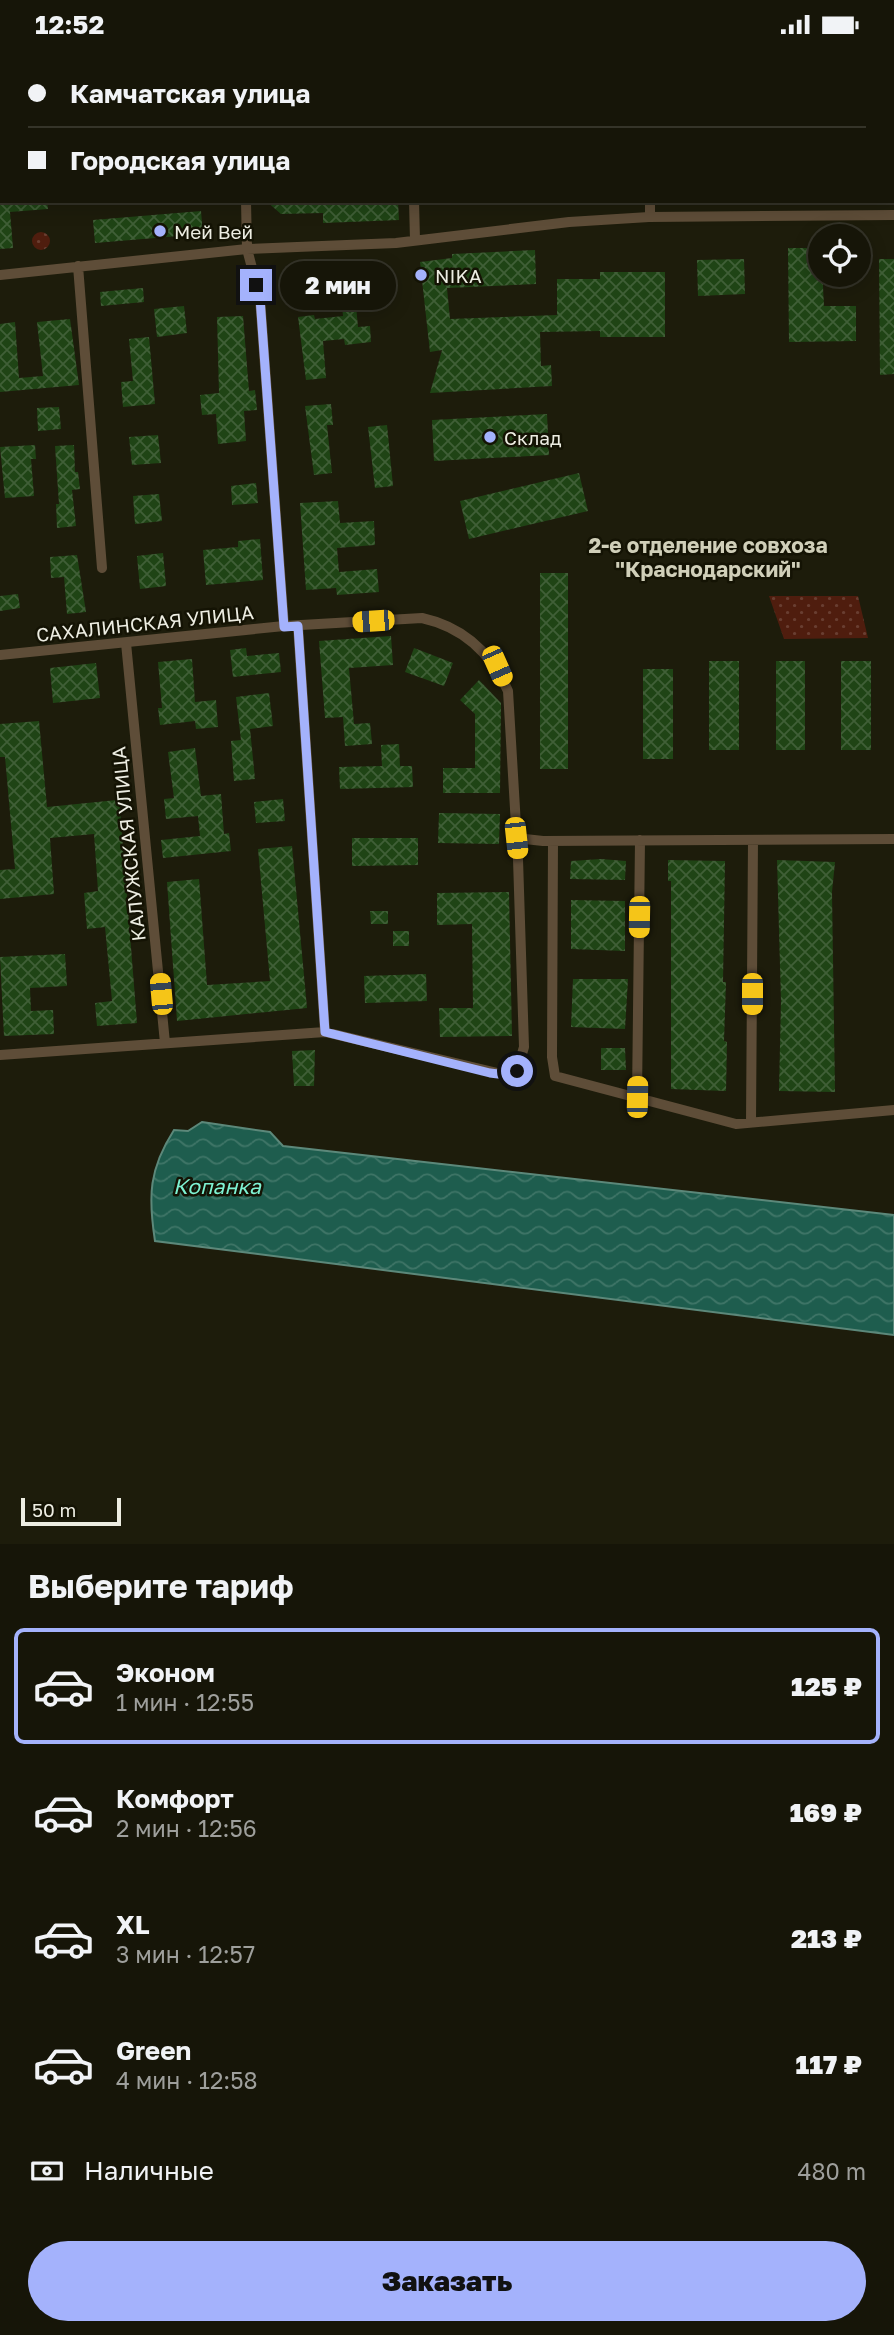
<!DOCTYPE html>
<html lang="ru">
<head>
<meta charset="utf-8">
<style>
  body { margin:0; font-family:"Golos Text",sans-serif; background:#232216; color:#f1f3f6; height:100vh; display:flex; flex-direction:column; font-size:26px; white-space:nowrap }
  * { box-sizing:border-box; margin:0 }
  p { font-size:23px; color:#9e9f9c }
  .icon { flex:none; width:38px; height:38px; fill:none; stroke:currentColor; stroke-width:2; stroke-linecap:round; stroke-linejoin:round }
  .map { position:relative; height:1495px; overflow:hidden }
  .sheet { display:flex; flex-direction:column; background:#161508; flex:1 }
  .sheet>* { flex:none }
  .guide { position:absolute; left:0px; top:0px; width:894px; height:154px; box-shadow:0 4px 18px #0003,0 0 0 2px #353429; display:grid; align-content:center; height:154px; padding:0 28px; background:#161508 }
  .controls { position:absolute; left:808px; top:175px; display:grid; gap:14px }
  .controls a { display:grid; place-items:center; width:63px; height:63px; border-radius:50%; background:#161508; box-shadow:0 4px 18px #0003,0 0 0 2px #353429; font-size:35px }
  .scale { position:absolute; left:21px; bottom:18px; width:100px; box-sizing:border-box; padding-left:7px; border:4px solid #edede2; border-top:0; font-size:19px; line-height:24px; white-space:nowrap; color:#edede2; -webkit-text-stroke:5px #141304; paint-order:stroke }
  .end { position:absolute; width:32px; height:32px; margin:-16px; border:9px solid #a4b2fc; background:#111; box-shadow:0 0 0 4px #111 }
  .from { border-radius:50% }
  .bubble { position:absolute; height:49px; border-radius:24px; background:#161508; box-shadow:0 4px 18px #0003,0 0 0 2px #353429; font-size:23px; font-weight:800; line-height:49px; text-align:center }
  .car { position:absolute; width:21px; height:42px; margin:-21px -10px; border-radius:9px; box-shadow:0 0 5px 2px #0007; background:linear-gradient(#f5c518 24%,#345 0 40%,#f5c518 0 76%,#345 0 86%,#f5c518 0) }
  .guide b { display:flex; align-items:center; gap:24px; height:66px; font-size:26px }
  .guide b+b { border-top:2px solid #353429 }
  .guide i { width:18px; height:18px; background:#f1f3f6 }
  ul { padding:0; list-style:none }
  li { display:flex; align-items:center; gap:21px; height:116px; margin:0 14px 10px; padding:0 14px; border:4px solid transparent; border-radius:10px }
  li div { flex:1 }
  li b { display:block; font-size:26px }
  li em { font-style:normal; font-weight:800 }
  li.selected { border-color:#a4b2fc }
  li>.icon { width:63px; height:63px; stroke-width:1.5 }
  h2 { padding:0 28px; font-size:32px; line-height:84px }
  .pay { display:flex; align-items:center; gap:18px; height:77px; padding:0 28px; font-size:26px }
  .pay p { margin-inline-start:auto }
  .action { display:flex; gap:14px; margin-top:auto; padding:14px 28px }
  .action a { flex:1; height:80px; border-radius:42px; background:#a4b2fc; color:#111; font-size:28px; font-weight:800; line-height:80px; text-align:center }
  .status { display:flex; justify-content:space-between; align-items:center; height:49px; padding:0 35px; background:#161508; direction:ltr }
  .status svg { height:19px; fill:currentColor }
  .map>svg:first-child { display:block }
  .park { fill:url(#park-dots) }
  .water { fill:url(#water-waves); stroke:#5c887a; stroke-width:2 }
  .building { fill:url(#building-cross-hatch) }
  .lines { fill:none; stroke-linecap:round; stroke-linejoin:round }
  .minor { stroke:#5e4d38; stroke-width:10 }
  .route { stroke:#a4b2fc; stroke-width:9 }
  .poi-dot { fill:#a4b2fc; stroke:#141304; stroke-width:2.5 }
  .labels { text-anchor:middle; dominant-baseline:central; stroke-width:5; stroke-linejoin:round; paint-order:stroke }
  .poi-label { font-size:19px; fill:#edede2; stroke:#141304; text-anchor:start }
  .street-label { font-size:19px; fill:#edede2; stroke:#141304 }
  .neighbourhood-label { font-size:21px; font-weight:bold; fill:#d0cfb9; stroke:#141304 }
  .water-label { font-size:21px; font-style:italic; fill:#7ef3d3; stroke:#141304 }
</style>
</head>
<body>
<div class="status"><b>12:52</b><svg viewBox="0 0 49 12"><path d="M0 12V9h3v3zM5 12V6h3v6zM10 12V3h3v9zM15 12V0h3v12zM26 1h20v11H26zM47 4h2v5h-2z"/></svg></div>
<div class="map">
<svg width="894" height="1495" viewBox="0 0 894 1495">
  <defs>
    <pattern id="park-dots" width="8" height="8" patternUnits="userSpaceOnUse" patternTransform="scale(1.75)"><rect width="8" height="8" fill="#4f1d0e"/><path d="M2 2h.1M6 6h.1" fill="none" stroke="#693e31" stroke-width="1.8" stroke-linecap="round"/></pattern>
    <pattern id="water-waves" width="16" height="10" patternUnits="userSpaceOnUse" patternTransform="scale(1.75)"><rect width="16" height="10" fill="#1e5d4e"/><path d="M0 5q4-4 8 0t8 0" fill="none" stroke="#3f7567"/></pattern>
    <pattern id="building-cross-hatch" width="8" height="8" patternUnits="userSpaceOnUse" patternTransform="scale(1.75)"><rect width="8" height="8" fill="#1f4415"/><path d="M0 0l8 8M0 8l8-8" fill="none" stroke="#405f37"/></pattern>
  </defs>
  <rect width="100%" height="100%" fill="#1d1c0b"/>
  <path class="park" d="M32 192a9 9 0 1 1 18 0a9 9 0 1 1-18 0Z
    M769,547h89l10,42 -84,1z"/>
  <path class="water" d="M202,1073l68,10 13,14 611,69v120l-739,-94c-7,-45 -6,-72 19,-111l14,1z"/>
  <path class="building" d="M0,152h47l1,8 -38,3 3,36 -13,1z
    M266,152h132l1,19 -76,3v-10l-42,1z
    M201,162l2,23 -108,9 -2,-23z
    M788,199h33l3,58h32v35l-67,1z
    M535,201l1,34 -89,4 3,31 107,-4v-36h43v-7h65v65h-65v-6l-60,1 1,34 10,-1 1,21 -122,7 12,-43 -12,2 -10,-90 32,-4v-4z
    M744,210l1,35 -47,2 -1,-36z
    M879,210h15v115l-14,1z
    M143,239l1,14 -43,4 -1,-14z
    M355,246l3,32 12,-1 1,16 -26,3 -1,-6 -21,2 3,37 -20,2 -8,-63 16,-2 1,4 28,-3 -2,-20z
    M184,257l3,27 -30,4 -3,-28z
    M243,267l6,75 6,-1 2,20 -13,1 2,30 -28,3 -2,-30 -14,1 -2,-20 19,-2 -2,-76z
    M70,270l9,66 -79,7v-68l15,-2 4,56 24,-2 -6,-54z
    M149,288l6,67 -32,3 -2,-25 12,-1 -4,-42z
    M331,355l2,21h-6l5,48 -18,2 -9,-69z
    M59,358l2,22 -23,2 -1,-23z
    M547,365l2,41 -115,6 -2,-41z
    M387,376l6,61 -18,2 -7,-61z
    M158,386l3,28 -29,2 -3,-28z
    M35,396l1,14h-5l3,37 -29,2 -5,-51z
    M74,396l1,27h3l2,17 -8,1 4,36 -19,2 -1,-24h3l-4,-58z
    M579,424l9,38 -119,28 -9,-38z
    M256,434l2,20 -26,2 -1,-19z
    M159,445l3,27 -27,3 -2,-28z
    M338,452l2,22 34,-2 1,24 -38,3 2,24 38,-3 2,23 -42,3 -1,-7 -30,2 -6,-87z
    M260,490l3,41 -57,5 -3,-35 35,-3v-6z
    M163,504l3,33 -26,3 -3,-33z
    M77,506l9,57 -19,2 -3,-37 -13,1 -1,-21z
    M540,524h28v196h-28z
    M18,545l2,14 -20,3v-15z
    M391,587l2,29 -44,3 5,56 16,-1 2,21 -27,2 -2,-29 -18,1 -6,-77z
    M246,599l1,8 32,-3 2,19 -48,5 -3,-27z
    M414,599l39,15 -9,23 -39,-14z
    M192,610l3,43 21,-2 2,27 -22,2 -1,-8 -35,4 -2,-17h4l-4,-46z
    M709,612h30v89h-30z
    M776,612h29v89h-29z
    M841,612h30v89h-30z
    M96,614l4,35 -47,5 -3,-35z
    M643,620h30v90h-30z
    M479,631l22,23 -1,90h-57v-25h32v-54l-15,-14z
    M269,644l4,33 -23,3 5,50 -21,2 -3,-40 10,-1 -5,-43z
    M39,672l8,86 70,-7 3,8 17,215 -40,3 -2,-23 17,-2 -7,-74 -18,2 -3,-36 14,-2 -4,-57 -44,4 4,56 -54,5v-29l15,-1 -10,-112h-5v-33z
    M399,695l1,22h12l1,21 -73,2 -1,-22 43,-1 -1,-21z
    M195,699l6,48 20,-2 3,40 5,-1 2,18 -68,7 -2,-18 39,-4 -2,-20 -32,3 -2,-20 10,-1 -6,-46z
    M283,750l2,22 -29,2 -2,-21z
    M439,764l61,1 -1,30 -61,-1z
    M352,789h66v27l-66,1z
    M292,797l15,162 -130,13 -10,-139 32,-3 8,106 63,-4 -12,-132z
    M601,810l25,2 -1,19 -55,-1 1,-18z
    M668,811l57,1 -2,121h3l-2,59 3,1 -1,49 -55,-2v-208h-3z
    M777,811l58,2 -3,30 3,200 -56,-1 2,-90z
    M509,843l3,144 -72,1 -1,-29h34l-1,-84 -35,1v-32z
    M571,851l54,1v50l-54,-2z
    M370,862h18v13h-17z
    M393,882h16v15h-16z
    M65,905l2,32 -37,2 1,23 22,-1 1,24 -50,2 -4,-79z
    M426,925l1,27 -62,2 -1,-27z
    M573,930h55l-3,50 -54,-2z
    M601,999h24l1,22h-25z
    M315,1001l-1,36h-20l-2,-35z"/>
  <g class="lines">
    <path class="minor" d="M239,0v2
      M413,0v2
      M647,0v2
      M887,0v2
      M246,152l1,48 13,49 24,328
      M414,152l1,39
      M650,152v16
      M78,217l24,302
      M0,226l247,-26 149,-6 173,-21 80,-5 245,-2
      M298,577l27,406
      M126,594l39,400
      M0,606l284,-29 138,-8c41,9 69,35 86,73l10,168 6,188 -7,24 -11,4 -181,-43 -325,23
      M516,789l27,3 351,-2
      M553,792l-1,216 3,19 181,48 158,-14
      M637,1048l3,-257
      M751,1074l2,-283"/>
  </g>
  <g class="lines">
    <path class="route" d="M256,236l4,13 24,329 14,-1 27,406 165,41 16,2 11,-4"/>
  </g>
  <g class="poi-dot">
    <circle cx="160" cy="182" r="7"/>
    <circle cx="421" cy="226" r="7"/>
    <circle cx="490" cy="388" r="7"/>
  </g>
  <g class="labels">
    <g class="poi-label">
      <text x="174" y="182">Мей Вей</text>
      <text x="435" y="226">NIKA</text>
      <text x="504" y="388">Склад</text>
    </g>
    <g class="street-label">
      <text transform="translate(145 574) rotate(-6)">САХАЛИНСКАЯ УЛИЦА</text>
      <text transform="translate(128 795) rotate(-96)">КАЛУЖСКАЯ УЛИЦА</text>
    </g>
    <g class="neighbourhood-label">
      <text x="708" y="496">2-е отделение совхоза<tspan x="708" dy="24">"Краснодарский"</tspan></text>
    </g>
    <g class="water-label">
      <text x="217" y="1137">Копанка</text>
    </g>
  </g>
</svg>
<div class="controls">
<a><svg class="icon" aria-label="locate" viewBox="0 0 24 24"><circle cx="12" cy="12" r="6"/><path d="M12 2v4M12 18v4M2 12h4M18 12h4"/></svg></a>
</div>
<div class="scale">50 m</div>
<i class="end from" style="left:517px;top:1022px"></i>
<i class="end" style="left:256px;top:236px"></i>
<div class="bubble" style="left:280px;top:212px;width:116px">2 мин</div>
<i class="car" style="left:373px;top:572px;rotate:266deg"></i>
<i class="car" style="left:497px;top:617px;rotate:156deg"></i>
<i class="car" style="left:516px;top:789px;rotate:174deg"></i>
<i class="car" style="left:639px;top:868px;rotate:181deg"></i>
<i class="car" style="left:161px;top:945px;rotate:355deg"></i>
<i class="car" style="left:752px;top:945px;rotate:180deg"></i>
<i class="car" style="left:637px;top:1048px;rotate:1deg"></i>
<div class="guide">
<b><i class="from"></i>Камчатская улица</b>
<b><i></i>Городская улица</b>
</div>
</div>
<section class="sheet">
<h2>Выберите тариф</h2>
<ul>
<li class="selected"><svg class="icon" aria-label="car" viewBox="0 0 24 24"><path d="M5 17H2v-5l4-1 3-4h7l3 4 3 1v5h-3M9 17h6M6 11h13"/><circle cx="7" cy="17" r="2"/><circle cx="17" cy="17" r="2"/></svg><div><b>Эконом</b><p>1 мин · 12:55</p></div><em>125 ₽</em></li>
<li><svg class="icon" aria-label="car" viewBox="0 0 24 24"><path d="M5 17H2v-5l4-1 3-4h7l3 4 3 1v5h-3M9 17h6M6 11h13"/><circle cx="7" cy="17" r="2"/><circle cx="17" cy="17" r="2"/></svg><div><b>Комфорт</b><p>2 мин · 12:56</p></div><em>169 ₽</em></li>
<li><svg class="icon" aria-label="car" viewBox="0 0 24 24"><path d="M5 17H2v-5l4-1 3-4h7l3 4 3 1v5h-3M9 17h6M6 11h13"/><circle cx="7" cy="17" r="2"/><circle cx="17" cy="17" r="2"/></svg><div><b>XL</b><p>3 мин · 12:57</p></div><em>213 ₽</em></li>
<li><svg class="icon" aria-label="car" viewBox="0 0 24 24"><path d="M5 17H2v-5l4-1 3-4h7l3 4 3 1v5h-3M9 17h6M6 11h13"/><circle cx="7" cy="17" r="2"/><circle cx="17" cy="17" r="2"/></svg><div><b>Green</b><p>4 мин · 12:58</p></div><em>117 ₽</em></li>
</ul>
<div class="pay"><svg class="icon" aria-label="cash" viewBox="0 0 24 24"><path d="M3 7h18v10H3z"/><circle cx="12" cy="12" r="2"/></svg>Наличные<p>480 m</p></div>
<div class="action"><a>Заказать</a></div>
</section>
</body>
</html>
